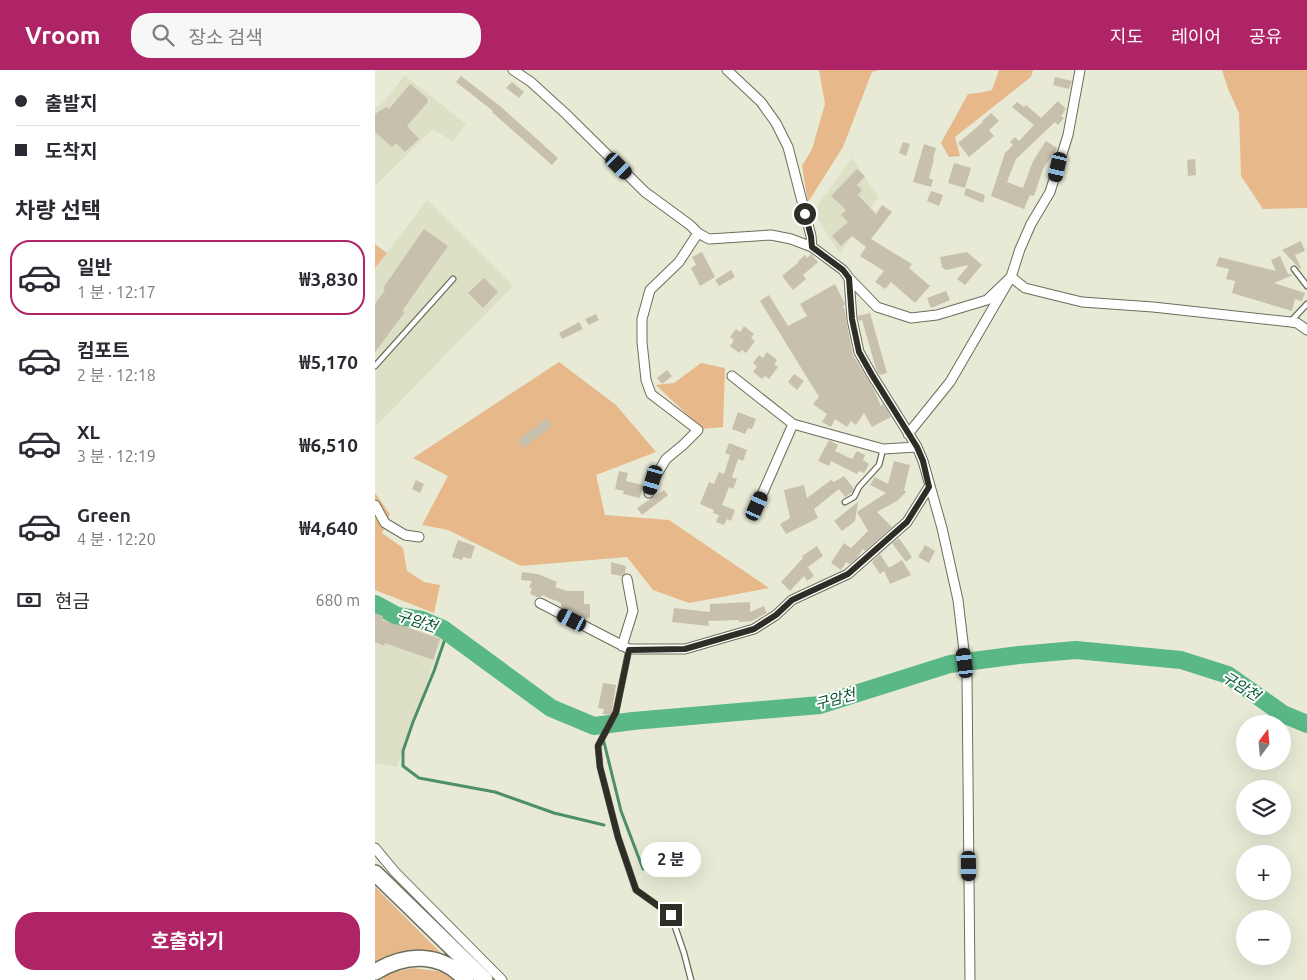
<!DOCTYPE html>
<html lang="ko">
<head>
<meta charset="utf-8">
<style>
  body { margin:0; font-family:Ubuntu,"Noto Sans KR",sans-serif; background:#f7f7f7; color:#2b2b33; height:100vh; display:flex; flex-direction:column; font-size:19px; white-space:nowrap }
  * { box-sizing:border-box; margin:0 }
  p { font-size:16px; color:#7c7c81 }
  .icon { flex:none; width:28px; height:28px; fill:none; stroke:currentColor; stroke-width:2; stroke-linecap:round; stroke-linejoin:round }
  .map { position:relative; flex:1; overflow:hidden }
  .drawer { display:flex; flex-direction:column; background:#fff; width:375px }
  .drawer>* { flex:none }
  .hud { display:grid; align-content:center; height:110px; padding:0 15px; background:#fff }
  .needle { width:32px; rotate:16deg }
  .controls { position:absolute; left:861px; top:645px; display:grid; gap:10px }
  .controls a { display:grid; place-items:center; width:55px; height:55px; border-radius:50%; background:#fff; box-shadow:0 5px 20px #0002; font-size:25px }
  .end { position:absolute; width:22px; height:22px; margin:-11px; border:6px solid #2e2e27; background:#fff; box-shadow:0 0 0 2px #fff }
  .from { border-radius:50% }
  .bubble { position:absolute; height:35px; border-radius:18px; background:#fff; box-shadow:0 5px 20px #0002; font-size:16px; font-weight:700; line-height:35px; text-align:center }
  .car { position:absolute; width:15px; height:30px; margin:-15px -8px; border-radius:6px; box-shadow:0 0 4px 1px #0007; background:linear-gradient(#222 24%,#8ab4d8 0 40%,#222 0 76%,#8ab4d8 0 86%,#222 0) }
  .hud b { display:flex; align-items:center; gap:18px; height:48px; font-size:19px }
  .hud b+b { border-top:1px solid #e1e1e2 }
  .hud i { width:12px; height:12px; background:#2b2b33 }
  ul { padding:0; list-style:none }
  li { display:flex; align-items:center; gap:15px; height:75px; margin:0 10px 8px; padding:0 5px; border:2px solid transparent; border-radius:20px }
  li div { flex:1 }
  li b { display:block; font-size:19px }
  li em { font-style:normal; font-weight:700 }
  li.selected { border-color:#ae2466 }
  li>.icon { width:45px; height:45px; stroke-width:1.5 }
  h2 { padding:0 15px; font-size:22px; line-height:60px }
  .pay { display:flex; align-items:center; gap:12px; height:55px; padding:0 15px; font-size:19px }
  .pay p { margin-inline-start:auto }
  .button { display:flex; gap:10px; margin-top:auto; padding:10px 15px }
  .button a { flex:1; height:58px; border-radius:20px; background:#ae2466; color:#fff; font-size:20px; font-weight:700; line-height:58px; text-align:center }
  header { display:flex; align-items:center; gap:30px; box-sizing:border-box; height:70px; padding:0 25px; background:#ae2466; color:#fff }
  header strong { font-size:24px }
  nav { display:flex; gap:28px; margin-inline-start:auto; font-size:18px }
  .search { width:350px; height:45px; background:#f7f7f7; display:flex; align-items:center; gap:12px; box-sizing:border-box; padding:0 18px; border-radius:20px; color:#7c7c81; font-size:19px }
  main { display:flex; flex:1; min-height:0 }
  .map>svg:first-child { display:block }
  .built { fill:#dde0c4 }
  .green { fill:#e7b88a }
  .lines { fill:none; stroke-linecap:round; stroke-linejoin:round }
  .stream { stroke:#4d8f6a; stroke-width:3 }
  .river { stroke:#5ab886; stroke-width:18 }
  .building { fill:#c7c0ad }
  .service-casing { stroke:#6c6e5c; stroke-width:7 }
  .minor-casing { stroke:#6c6e5c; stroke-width:11 }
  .trunk-casing { stroke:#6c6e5c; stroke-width:18 }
  .service { stroke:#fff; stroke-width:4.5 }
  .minor { stroke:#fff; stroke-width:9 }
  .trunk { stroke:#fff; stroke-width:15 }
  .route { stroke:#2e2e27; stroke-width:6 }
  .labels { text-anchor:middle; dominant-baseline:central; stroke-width:4; stroke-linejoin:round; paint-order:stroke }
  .water-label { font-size:15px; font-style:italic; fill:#055332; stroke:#fff }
</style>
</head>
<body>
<header>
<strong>Vroom</strong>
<div class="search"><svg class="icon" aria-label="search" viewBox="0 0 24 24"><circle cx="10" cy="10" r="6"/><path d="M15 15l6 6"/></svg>장소 검색</div>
<nav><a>지도</a><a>레이어</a><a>공유</a></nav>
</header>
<main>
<section class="drawer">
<div class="hud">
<b><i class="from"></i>출발지</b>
<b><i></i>도착지</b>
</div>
<h2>차량 선택</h2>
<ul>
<li class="selected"><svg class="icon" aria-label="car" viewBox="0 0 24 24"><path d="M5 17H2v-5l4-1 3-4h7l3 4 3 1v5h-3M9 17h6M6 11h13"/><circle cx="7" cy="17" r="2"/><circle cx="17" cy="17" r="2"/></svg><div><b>일반</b><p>1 분 · 12:17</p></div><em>₩3,830</em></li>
<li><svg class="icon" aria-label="car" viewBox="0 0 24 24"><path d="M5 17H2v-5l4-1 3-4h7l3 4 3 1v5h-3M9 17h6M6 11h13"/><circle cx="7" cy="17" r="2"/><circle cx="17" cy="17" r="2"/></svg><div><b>컴포트</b><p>2 분 · 12:18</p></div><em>₩5,170</em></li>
<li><svg class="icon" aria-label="car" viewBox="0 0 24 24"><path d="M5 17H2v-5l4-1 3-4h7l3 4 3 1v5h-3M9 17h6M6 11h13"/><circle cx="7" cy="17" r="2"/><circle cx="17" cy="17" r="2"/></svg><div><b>XL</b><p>3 분 · 12:19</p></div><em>₩6,510</em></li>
<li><svg class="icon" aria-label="car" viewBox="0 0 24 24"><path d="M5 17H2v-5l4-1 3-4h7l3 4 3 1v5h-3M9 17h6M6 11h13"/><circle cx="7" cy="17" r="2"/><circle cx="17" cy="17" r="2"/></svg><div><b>Green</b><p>4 분 · 12:20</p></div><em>₩4,640</em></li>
</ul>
<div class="pay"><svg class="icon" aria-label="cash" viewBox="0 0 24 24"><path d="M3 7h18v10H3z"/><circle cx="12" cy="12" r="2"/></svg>현금<p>680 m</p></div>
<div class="button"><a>호출하기</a></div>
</section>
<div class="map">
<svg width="932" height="910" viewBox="0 0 932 910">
  <rect width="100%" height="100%" fill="#e8ead6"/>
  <path class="built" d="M29,5l62,49 -13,18 -20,-13 -58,57v-78l10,-7z
    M477,88l26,39 -38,57 -27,-42z
    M52,130l86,86 -137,140 -1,-158z
    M0,538l18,13 50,15 -46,131 -22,-4z"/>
  <path class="green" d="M444,0h60l-7,2 -29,75 -35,55 -6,-36 10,-17 13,-45z
    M624,0h34l-2,7 -76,60 5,19 -11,1 -8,-14 27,-49 11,-1 13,-3z
    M847,0h85v138l-44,1 -22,-33 -2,-63 -11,-24z
    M0,174l12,9 -12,15z
    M184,292l57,43 40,47 -60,23 9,40 64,5 100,68 -80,15 -36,-13 -26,-33 -106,9 -73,-36 -26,-5 26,-49 -35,-18z
    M326,293l24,5 -2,59 -21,2 -46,-44 18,-2z
    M0,423l15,21 -8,19 21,15 4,23 17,11 16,3 -6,28 -59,-23z
    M0,816l3,4 64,64 -34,-2 -33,15z
    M37,898l32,4 9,8h-72l6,-6z"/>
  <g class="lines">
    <path class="stream" d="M72,563l-13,38 -21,51 -10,29v15l16,12 76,14 59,21 50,12
      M225,656l21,85 22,58"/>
    <path class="river" d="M0,534l22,12 25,4 21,9 108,79 43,18 39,-5 187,-16 130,-41 69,-9 57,-5 105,10 47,15 55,39 24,10"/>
  </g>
  <path class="building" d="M86,6l39,30 58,52 -6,7 -60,-53 1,-1 -37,-29z
    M680,7l17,4 -3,8 -16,-4z
    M137,12l12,10 -5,6 -13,-10z
    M35,14l17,14 1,4 -21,24 12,13 -14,13 -9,-9 -4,4 -17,-15v-18l11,-7 3,2z
    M683,31l8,8 -5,7 3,2 -6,7 -3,-3 -39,37 -9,23 16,6 10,-27 13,-20 11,7 -14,21 -9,27 -4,-1 -6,14 -33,-13 14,-43 8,-8 -3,-3 5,-5 4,4 15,-16 -22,-18 5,-5 7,5 2,-2 15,13z
    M616,43l8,8 -10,9 5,6 -25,21 -11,-14 25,-21 -1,-1z
    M528,72l7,2 -4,12 -7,-3z
    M549,74l12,4 -3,11h1l-5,19 4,2 -2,7 -18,-5z
    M820,89l1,16 -8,1 -1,-16z
    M579,93l17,5 -6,20 -17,-5z
    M482,99l8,7 -8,9 5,5 -4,5 18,19 6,-9 10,7 -21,27 41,25 -3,4 21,18 -15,17 -24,-21 -6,7 -10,-7 9,-11 -24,-15 6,-9 -14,-11 -11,10 -9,-10 16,-14 -7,-7 5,-5 -15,-14z
    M591,118l19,7 -2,8 -19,-8z
    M556,121l12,4 -4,11 -12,-5z
    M49,159l24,17 -46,65 3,1 -30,40v-48l10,-14 -2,-2z
    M926,171l4,10 -10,4 6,13 -1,1 -18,-19z
    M327,182l13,25 -15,9 -9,-18 5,-3 -4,-8z
    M592,182l15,13 -17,20 -8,-6 12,-14 -23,5 -4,-3 -2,-10z
    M436,184l7,8 -15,13 3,4 -13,11 -11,-14 17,-14 -1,-1 7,-6 2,3z
    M905,186l8,18 5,1 -19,8 31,10 -3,8 -7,-2 -3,12 -60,-18 3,-12 -9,-2 3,-10 -13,-3 3,-9 57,14 -5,-11z
    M356,200l4,7 -16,9 -4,-6z
    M109,208l14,14 -15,16 -15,-15z
    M460,214l10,20 -2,3 2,3 1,10 7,35 21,35 7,16 2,-2 8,13 -19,10 -8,-14 -8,12 -5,-4 -4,6 -12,-8 -4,8 -9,-5 5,-8 -14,-10 6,-7 -59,-96 9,-6 19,31 19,-10 -7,-12z
    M571,221l4,9 -19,8 -4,-10z
    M495,243l17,60 -7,2 -3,-3 -15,-52 -3,1 -1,-3v-2z
    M221,244l3,6 -10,5 -4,-6z
    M204,252l4,7 -21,10 -3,-6z
    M369,256l10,8 -3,4 4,3 -9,12 -4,-3 -3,3 -9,-7 4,-6 -4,-3 6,-8 4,3z
    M392,282l10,8 -3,4 4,3 -9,12 -4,-3 -3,3 -9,-7 4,-6 -4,-3 6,-8 4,3z
    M292,300l5,6 -10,8 -5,-6z
    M419,304l10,7 -7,9 -9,-8z
    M363,342l18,7 -4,10 -4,-1 -3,6 -13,-5z
    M172,348l6,8 -30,22 -5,-8z
    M454,370l9,5 -3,6 17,8 5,-8 8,4 -2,5 6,4 -5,9 -5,-2 -2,3 -26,-13 -2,5 -11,-5z
    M354,373l18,7 -4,11 -5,-2 -6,18 5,2 -4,10 -4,-2 -7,18 13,5 -4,11 -4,-2 -3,6 -8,-3 3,-7 -6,-2 1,-3 -14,-6 9,-22 5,2 5,-12 5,2 6,-19 -5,-2z
    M519,391l16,4 -6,25 2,2 -9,9 -20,11 15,15 -27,24 -2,-2 -6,9 -7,6 -4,-2 -5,8 -10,-7 13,-20 7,5 17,-17 -11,-19 29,-19 -16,-8 5,-8 13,7z
    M244,401l9,2 -2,8 17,4 -3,13 -17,-4 1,-3 -9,-2z
    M469,406l10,13 -2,3 -7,5 -6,-8 -25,20 4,9 -32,16 -6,-10 10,-6 -6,-28 20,-5 3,13 24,-18 3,2z
    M41,410l8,4 -4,9 -8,-4z
    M289,420l4,5 -26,20 -5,-7z
    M483,432l-3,19 -13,10 -8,-10z
    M524,468l13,19 -6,5 -14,-19z
    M83,470l17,6 -4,13 -8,-2 -1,3 -10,-3z
    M550,475l10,6 -6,12 -11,-6z
    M442,476l6,10 -15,11 6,9 -7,5 -3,-5 -14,15 -9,-9 22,-24 -1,-2z
    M505,484l9,14 -2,1 15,-9 9,15 -21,9 -6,-13 -4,3 -8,-12z
    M236,492l15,4 -1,7 -3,3 -11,-2z
    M147,502l16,2 19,8 -2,5 12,4h17v13h6v14l-4,-1 1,3 -26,-13v-4l-19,-8 -1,2h-4l-7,-3 2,-6 -3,-1 3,-6 -11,-1z
    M375,532v10l14,-6 3,7 -15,8 -13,1v-2l-31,1 1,5 -37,-4 2,-14 36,4v-8z
    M0,543l8,3 -1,4 15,5v-1l43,15 -7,21 -48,-17 -1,3 -9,-4z
    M228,613l13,2 -4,26 -2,4 -7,-1 1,-5 -6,-1z"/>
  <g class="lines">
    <g class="service-casing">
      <path id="service" d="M919,199l13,17
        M916,251l16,-17
        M0,296l78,-87
        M470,432l9,-5 5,-10 20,-22 4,-16
        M254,579l-13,63 -18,34 2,21 18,70 18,53 35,25 13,38 7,27"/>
    </g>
    <g class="minor-casing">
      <path id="minor" d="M138,0l18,12 35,32 79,78 45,33 8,8 11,6 62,-4 20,4 21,8
        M352,0l34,32 15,21 12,24 23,89 1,11 31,23 6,8 3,41 7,33 13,23 45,72 6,14 19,67 16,72 9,76 3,304
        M474,208l28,29 34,11 26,-3 50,-15 24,-23 9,-28 11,-25 19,-32 18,-57 12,-65
        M357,306l61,48 90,25 34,-2
        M533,364l42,-52 61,-105 14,11 57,14 71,5 138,15 6,1 10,7
        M274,423l4,-12 13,-22 17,-14 15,-15 -47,-36 -5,-14 -4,-38v-23l8,-29 29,-28 19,-29
        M0,435l10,18 20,12 14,2
        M382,436l36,-82
        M165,533l89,46h56l69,-20 22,-14 16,-15 56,-26 59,-52 22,-35
        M247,576l11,-35 -6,-32
        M0,778l20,24 107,108"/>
    </g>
    <g class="trunk-casing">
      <path id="trunk" d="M0,803l110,107
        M0,902c31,-19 66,-20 91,8"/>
    </g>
    <use href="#service" class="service"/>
    <use href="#minor" class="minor"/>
    <use href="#trunk" class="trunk"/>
  </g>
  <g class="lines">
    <path class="route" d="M296,845l-35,-25 -18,-53 -18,-70 -2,-21 18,-34 13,-62 56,-1 69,-20 22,-14 16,-15 56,-26 59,-52 22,-35 -6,-26 -6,-14 -45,-72 -13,-23 -7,-33 -3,-41 -6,-8 -31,-23 -1,-11 -6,-22"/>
  </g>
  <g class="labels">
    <g class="water-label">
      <text transform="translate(42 551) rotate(18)">구암천</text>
      <text transform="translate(866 616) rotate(32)">구암천</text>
      <text transform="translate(460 629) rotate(-15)">구암천</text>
    </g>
  </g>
</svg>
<div class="controls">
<a><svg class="needle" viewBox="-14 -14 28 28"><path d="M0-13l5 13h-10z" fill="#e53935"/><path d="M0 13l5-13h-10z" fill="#7c7c81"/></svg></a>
<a><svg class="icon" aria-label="layers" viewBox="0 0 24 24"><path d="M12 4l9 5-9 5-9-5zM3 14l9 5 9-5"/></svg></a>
<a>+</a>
<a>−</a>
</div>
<i class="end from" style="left:430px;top:144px"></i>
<i class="end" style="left:296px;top:845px"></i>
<div class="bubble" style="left:266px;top:772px;width:60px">2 분</div>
<i class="car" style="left:244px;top:96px;rotate:135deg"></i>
<i class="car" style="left:683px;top:97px;rotate:193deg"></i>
<i class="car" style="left:278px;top:410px;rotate:196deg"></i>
<i class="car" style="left:382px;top:436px;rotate:24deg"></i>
<i class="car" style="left:197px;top:550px;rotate:297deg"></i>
<i class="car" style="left:590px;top:593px;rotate:353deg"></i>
<i class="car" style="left:594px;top:796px;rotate:179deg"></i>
</div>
</main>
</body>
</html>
